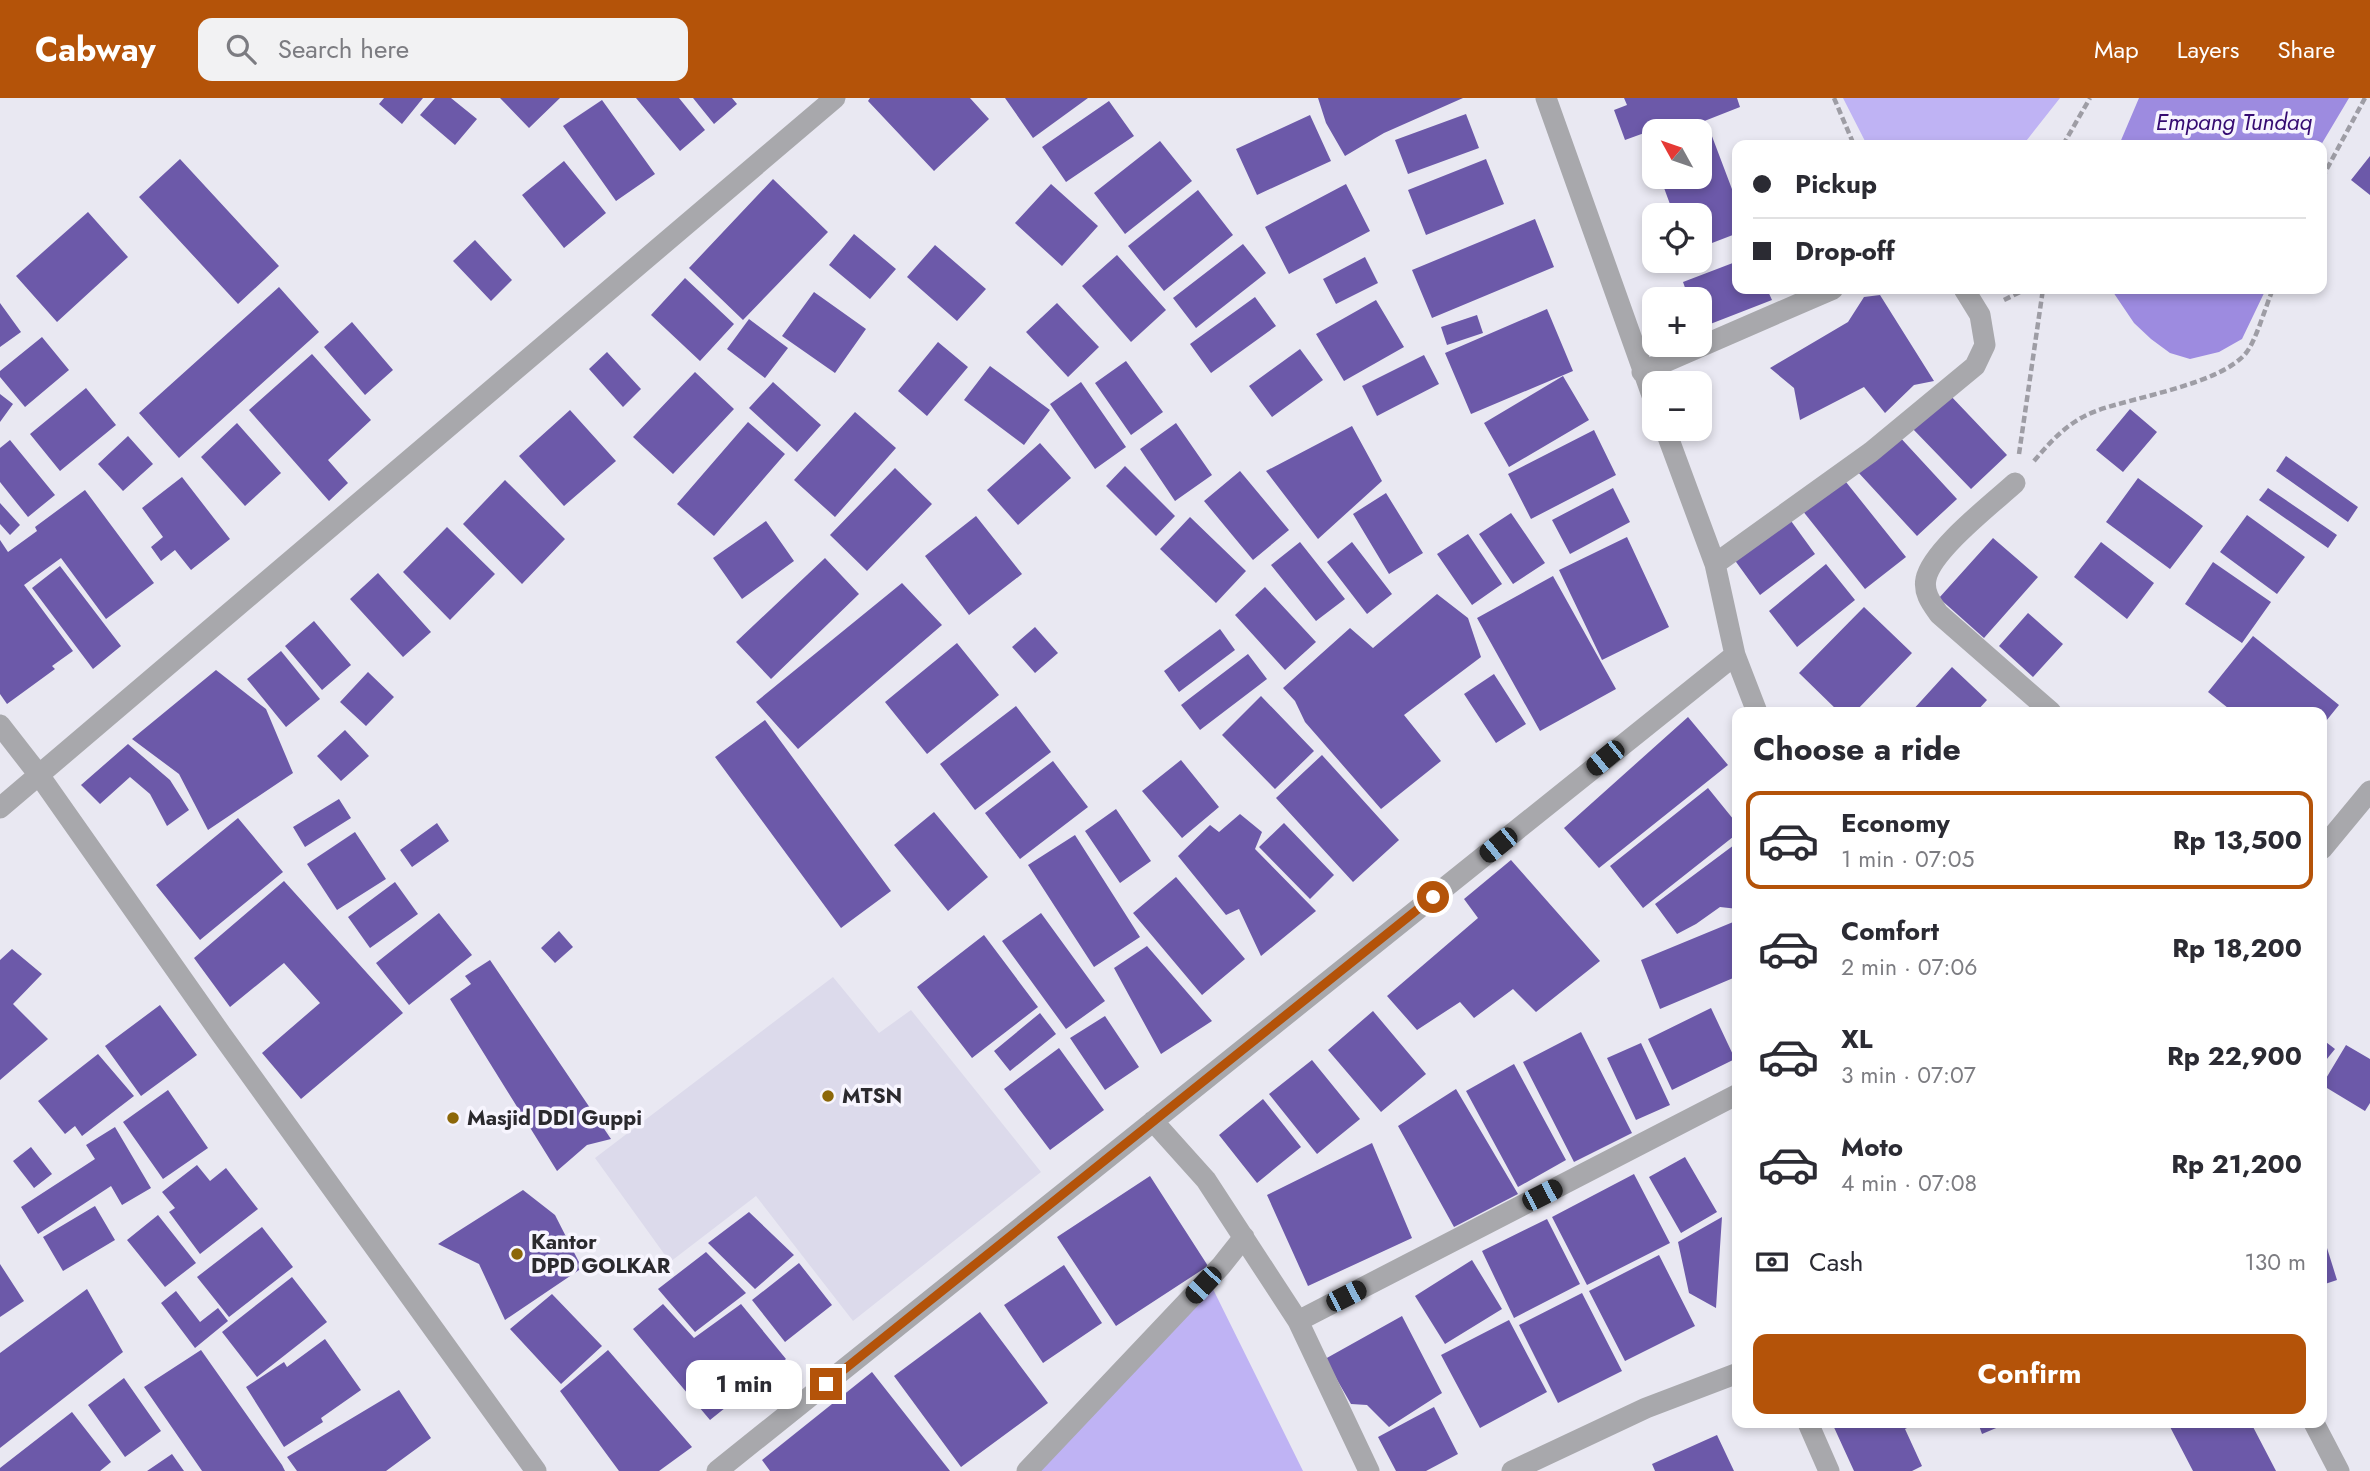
<!DOCTYPE html>
<html lang="en">
<head>
<meta charset="utf-8">
<style>
  body { margin:0; font-family:Jost,sans-serif; background:#f2f2f3; color:#2b2b33; height:100vh; display:flex; flex-direction:column; font-size:26px; white-space:nowrap }
  * { box-sizing:border-box; margin:0 }
  p { font-size:23px; color:#7c7c81 }
  .icon { flex:none; width:38px; height:38px; fill:none; stroke:currentColor; stroke-width:2; stroke-linecap:round; stroke-linejoin:round }
  .map { position:relative; flex:1; overflow:hidden }
  .side { position:absolute; left:1732px; top:609px; width:595px; height:721px; display:flex; flex-direction:column; background:#fff; border-radius:14px; box-shadow:0 4px 10px #0003 }
  .side>* { flex:none }
  .hud { position:absolute; left:1732px; top:42px; width:595px; height:154px; border-radius:14px; box-shadow:0 4px 10px #0003; display:grid; align-content:center; height:154px; padding:0 21px; background:#fff }
  .needle { width:46px; rotate:310deg }
  .tools { position:absolute; left:1642px; top:21px; display:grid; gap:14px }
  .tools a { display:grid; place-items:center; width:70px; height:70px; border-radius:14px; background:#fff; box-shadow:0 4px 10px #0003; font-size:35px }
  .end { position:absolute; width:32px; height:32px; margin:-16px; border:9px solid #b45309; background:#fff; box-shadow:0 0 0 4px #fff }
  .from { border-radius:50% }
  .bubble { position:absolute; height:49px; border-radius:14px; background:#fff; box-shadow:0 4px 10px #0003; font-size:23px; font-weight:700; line-height:49px; text-align:center }
  .car { position:absolute; width:21px; height:42px; margin:-21px -10px; border-radius:9px; box-shadow:0 0 5px 2px #0007; background:linear-gradient(#222 24%,#8ab4d8 0 40%,#222 0 76%,#8ab4d8 0 86%,#222 0) }
  .hud b { display:flex; align-items:center; gap:24px; height:66px; font-size:26px }
  .hud b+b { border-top:2px solid #e1e1e2 }
  .hud i { width:18px; height:18px; background:#2b2b33 }
  ul { padding:0; list-style:none }
  li { display:flex; align-items:center; gap:21px; height:98px; margin:0 14px 10px; padding:0 7px; border:4px solid transparent; border-radius:14px }
  li div { flex:1 }
  li b { display:block; font-size:26px }
  li em { font-style:normal; font-weight:700 }
  li.selected { border-color:#b45309 }
  li>.icon { width:63px; height:63px; stroke-width:1.5 }
  h2 { padding:0 21px; font-size:32px; line-height:84px }
  .pay { display:flex; align-items:center; gap:18px; height:77px; padding:0 21px; font-size:26px }
  .pay p { margin-inline-start:auto }
  .cta { display:flex; gap:14px; margin-top:auto; padding:14px 21px }
  .cta a { flex:1; height:80px; border-radius:14px; background:#b45309; color:#fff; font-size:28px; font-weight:700; line-height:80px; text-align:center }
  header { display:flex; align-items:center; gap:42px; box-sizing:border-box; height:98px; padding:0 35px; background:#b45309; color:#fff }
  header strong { font-size:33px }
  nav { display:flex; gap:38px; margin-inline-start:auto; font-size:24px }
  .search { width:490px; height:63px; background:#f2f2f3; display:flex; align-items:center; gap:18px; box-sizing:border-box; padding:0 24px; border-radius:14px; color:#7c7c81; font-size:26px }
  .map>svg:first-child { display:block }
  .built { fill:#dcdaeb }
  .green { fill:#bfb3f4 }
  .water { fill:#9d8be0 }
  .building { fill:#6c59a9 }
  .lines { fill:none; stroke-linecap:round; stroke-linejoin:round }
  .path { stroke:#9e9da5; stroke-width:4.5; stroke-dasharray:7 3.5; stroke-linecap:butt }
  .minor { stroke:#a8a8ac; stroke-width:21 }
  .route { stroke:#b45309; stroke-width:9 }
  .poi-dot { fill:#8c6709; stroke:#f7f5fe; stroke-width:2.5 }
  .labels { text-anchor:middle; dominant-baseline:central; stroke-width:7; stroke-linejoin:round; paint-order:stroke }
  .poi-label { font-size:21px; font-weight:bold; fill:#2b2a2e; stroke:#f7f5fe; text-anchor:start }
  .water-label { font-size:23px; font-style:italic; fill:#350b71; stroke:#f7f5fe }
</style>
</head>
<body>
<header>
<strong>Cabway</strong>
<div class="search"><svg class="icon" aria-label="search" viewBox="0 0 24 24"><circle cx="10" cy="10" r="6"/><path d="M15 15l6 6"/></svg>Search here</div>
<nav><a>Map</a><a>Layers</a><a>Share</a></nav>
</header>
<div class="map">
<svg width="2370" height="1373" viewBox="0 0 2370 1373">
  <rect width="100%" height="100%" fill="#e9e8f2"/>
  <path class="built" d="M833,879l46,56 32,-23 130,162 -188,149 -97,-125 -86,66 -75,-104z"/>
  <path class="green" d="M1843,0h217l-37,47h-156z
    M1210,1185l93,188h-270z"/>
  <path class="water" d="M2139,0h210l-28,47h-202z
    M2111,191h155l-24,50 -23,13 -29,7 -20,-6 -19,-14 -17,-16z"/>
  <path class="building" d="M384,0h39l-21,26 -23,-20z
    M435,0h16l26,21 -22,26 -35,-30z
    M500,0h60l-31,30z
    M636,0h43l26,32 -25,21z
    M693,0h39l5,6 -23,20z
    M870,0h100l19,21 -55,52 -66,-70z
    M1005,0h83l-55,40z
    M1318,0h145l-79,35 -39,23 -19,-33z
    M1624,0h113l3,9 -61,24h-25v10l-5,2 -2,-11 -22,8 -11,-30 13,-5z
    M602,2l53,74 -39,27 -53,-75z
    M1109,3l25,35 -68,46 -24,-35z
    M1466,16l13,34 -71,26 -13,-34z
    M1310,17l21,46 -74,34 -21,-46z
    M1710,33l28,74v28l-39,15v-33h-25l-14,-38h39v-42z
    M1160,43l32,40 -67,53 -31,-41z
    M2370,58v39l-19,-15z
    M180,61l99,107 -41,38 -99,-107z
    M1486,61l18,45 -78,31 -18,-45z
    M564,63l42,52 -42,35 -42,-53z
    M773,81l55,53 -85,88 -54,-52z
    M1051,86l47,42 -36,40 -47,-43z
    M1346,86l24,47 -81,43 -24,-47z
    M1198,92l35,45 -69,56 -36,-45z
    M88,114l40,45 -71,65 -41,-46z
    M1535,121l19,48 -122,51 -20,-48z
    M854,136l42,35 -26,30 -41,-34z
    M475,142l37,40 -21,21 -38,-40z
    M1243,146l23,29 -70,55 -23,-30z
    M935,147l51,44 -29,32 -50,-44z
    M1117,157l49,55 -35,32 -49,-56z
    M1365,159l13,26 -42,21 -13,-25z
    M1738,163v28h29l5,11 -72,28 -1,-29h-10l-6,-17z
    M685,180l49,46 -34,37 -49,-46z
    M279,189l40,45 -140,126 -40,-45z
    M814,194l52,37 -31,44 -53,-37z
    M1880,197l54,86 -20,4 -29,28 -21,-26 -64,33 -6,-32 -24,-20 78,-46 16,-25z
    M1255,199l21,29 -65,47 -21,-29z
    M1376,202l28,47 -60,34 -28,-47z
    M0,205l21,29 -21,15z
    M1057,205l42,44 -31,30 -42,-45z
    M1547,211l26,62 -102,43 -26,-61z
    M1477,217l6,18 -36,12 -6,-18z
    M749,221l39,29 -23,30 -38,-29z
    M352,224l41,48 -28,25 -41,-48z
    M42,239l27,33 -44,37 -25,-30v-6z
    M938,244l30,25 -41,49 -29,-25z
    M1300,251l23,31 -51,37 -23,-31z
    M607,254l34,37 -18,18 -34,-38z
    M312,256l59,66 -43,40 20,23 -19,18 -80,-91z
    M1424,257l15,29 -62,32 -15,-30z
    M1126,263l37,51 -32,23 -36,-52z
    M990,268l60,44 -26,35 -60,-45z
    M695,274l39,37 -61,65 -40,-37z
    M1563,278l26,44 -80,47 -25,-44z
    M773,284l48,43 -24,27 -48,-44z
    M1081,284l45,65 -31,22 -45,-65z
    M86,290l30,37 -56,46 -30,-37z
    M1948,295l59,62 -36,34 -60,-62z
    M0,296l13,10 -13,18z
    M2130,311l27,23 -34,40 -27,-22z
    M570,312l46,51 -52,45 -45,-50z
    M855,314l41,36 -61,69 -41,-37z
    M748,324l37,32 -71,82 -37,-32z
    M237,325l44,50 -36,33 -44,-49z
    M1176,325l36,52 -37,26 -35,-52z
    M1352,328l30,55 -64,58 -52,-68z
    M1594,332l22,45 -85,44 -23,-45z
    M1897,336l60,65 -40,37 -60,-65z
    M128,338l25,28 -30,27 -25,-27z
    M10,342l45,55 -27,22 -28,-35v-34z
    M1040,345l31,35 -53,47 -31,-35z
    M2286,358l72,51 -10,15 -72,-51z
    M1125,368l50,50 -19,20 -50,-50z
    M895,370l37,36 -65,67 -37,-36z
    M1240,373l49,59 -36,30 -49,-59z
    M182,379l48,62 -39,31 -16,-20 -14,11 -10,-14 12,-10 -21,-29z
    M1842,379l64,80 -41,32 -63,-79z
    M2138,380l65,48 -33,43 -64,-47z
    M505,382l60,59 -43,45 -59,-60z
    M1613,390l17,34 -60,32 -18,-34z
    M2268,390l69,47 -9,13 -69,-48z
    M85,392l69,93 -48,36 -45,-61 -37,27 49,66 -21,15 3,3 -48,35 -7,-10v-154l8,12 29,-21 -2,-4z
    M1386,395l37,60 -34,21 -36,-60z
    M0,405l20,22 -10,10 -10,-11z
    M1511,415l34,50 -32,21 -34,-50z
    M1786,416l29,40 -55,41 -29,-40z
    M2247,417l58,42 -28,37 -57,-42z
    M976,418l46,58 -53,41 -44,-59z
    M1190,419l56,54 -30,32 -56,-54z
    M766,423l28,40 -52,38 -29,-41z
    M447,429l48,47 -45,46 -47,-48z
    M1468,436l34,50 -30,21 -35,-51z
    M1627,439l42,90 -67,33 -43,-90z
    M1993,440l45,39 -54,61 -45,-40z
    M1300,444l45,57 -29,22 -45,-56z
    M1352,444l40,52 -25,20 -40,-52z
    M2101,444l53,41 -27,36 -53,-42z
    M825,460l34,36 -88,85 -35,-37z
    M2213,464l58,40 -29,41 -57,-39z
    M1826,466l29,36 -58,47 -28,-36z
    M60,468l61,80 -28,23 -61,-81z
    M378,475l53,59 -28,25 -53,-58z
    M1553,478l63,113 -76,42 -63,-113z
    M902,485l40,42 -144,124 -42,-47z
    M1265,489l51,55 -31,28 -50,-55z
    M1437,496l31,24 13,39 -77,58 37,46 -60,48 -76,-87 -10,-21 -12,-13 67,-60 23,20z
    M1864,509l48,46 -57,59h-16l-40,-39z
    M2028,515l35,31 -30,33 -34,-31z
    M314,523l37,44 -29,25 -37,-44z
    M1035,529l23,26 -23,20 -23,-26z
    M1220,531l15,21 -56,42 -15,-21z
    M2253,538l86,69 -17,21v-14h-89l-25,-20z
    M957,545l42,52 -72,59 -42,-52z
    M281,553l39,48 -34,28 -39,-48z
    M1248,556l19,25 -67,51 -19,-25z
    M1952,569l35,33 -11,12h-65z
    M216,572l50,39 27,64 -85,57 -29,-56 -47,-35z
    M368,574l26,25 -28,29 -26,-24z
    M1494,576l32,50 -30,19 -32,-49z
    M1261,598l53,55 -39,38 -53,-54z
    M1016,608l35,46 -76,58 -35,-46z
    M1688,619l40,48 -129,103 -35,-40z
    M765,622l126,171 -50,37 -126,-171z
    M345,632l24,26 -28,25 -24,-25z
    M128,646l42,36 19,30 -22,16 -17,-32 -20,-17 -30,27 -19,-19z
    M1322,657l77,85 -46,42 -77,-84z
    M1181,662l38,47 -37,31 -40,-47z
    M1053,663l35,46 -68,52 -35,-46z
    M1708,690l30,37v8l-95,75 -33,-42z
    M339,701l12,19 -46,29 -12,-20z
    M1116,711l35,52 -31,22 -35,-52z
    M934,714l54,65 -40,34 -54,-66z
    M1240,716l22,18 -7,17 61,62 -55,45 -22,-47 -13,6 -48,-59 32,-31 9,7z
    M238,720l45,54 -83,68 -44,-55z
    M437,725l12,18 -37,26 -12,-17z
    M1284,725l50,52 -24,24 -51,-52z
    M355,734l31,47 -49,31 -30,-46z
    M1075,737l65,102 -46,30 -66,-102z
    M1738,744v67l-18,-2 -24,17 -19,10 -22,-30z
    M1511,762l89,101 -64,51 -23,-23 -39,29 -14,-16 -43,28 -30,-34 91,-78 -14,-19z
    M1176,779l69,82 -43,36 -69,-82z
    M284,783l119,132 -102,86 -39,-46 58,-50 -36,-40 -54,44 -36,-49z
    M395,784l23,32 -48,34 -22,-31z
    M439,815l33,42 -63,50 -33,-42z
    M1041,815l64,88 -39,28 -64,-88z
    M1738,822v56l-78,33 -19,-49z
    M559,833l14,16 -18,16 -14,-15z
    M984,837l54,72 -66,51 -55,-71z
    M1147,848l65,75 -51,33 -47,-86z
    M12,851l30,25 -29,30 35,35 -48,41v-120z
    M490,862l121,179 -24,6 -30,26 -107,-172 21,-15 -6,-8z
    M160,907l37,50 -56,41 -36,-50z
    M1711,910l24,51 -63,31 -24,-51z
    M1373,913l53,63 -45,38 -53,-62z
    M1040,915l16,21 -46,37 -16,-20z
    M1105,918l34,51 -34,23 -35,-52z
    M1581,934l51,101 -58,29 -51,-100z
    M2322,941l13,10 -13,16z
    M1641,945l29,62 -34,15 -29,-62z
    M2346,947l24,14v44l-5,8 -43,-26z
    M1059,950l45,62 -54,40 -46,-61z
    M98,956l36,42 -52,40 -7,-10 -10,8 -27,-33z
    M1312,962l48,59 -43,35 -48,-60z
    M1514,966l52,96 -48,27 -52,-96z
    M1456,991l62,105 -64,33 -56,-101z
    M168,992l40,58 -45,31 -40,-57z
    M1263,1001l38,48 -44,36 -38,-48z
    M115,1029l36,61 -29,17 -11,-19 -73,48 -17,-27 74,-48 -9,-14z
    M1372,1045l40,95 -104,48 -41,-91z
    M31,1049l21,27 -18,14 -21,-27z
    M1685,1059l32,55 -36,21 -32,-56z
    M197,1067l13,16 16,-13 32,41 -58,45 -31,-42 6,-4 -13,-16z
    M1634,1076l36,69 -83,42 -35,-68z
    M1150,1078l58,90 -92,60 -59,-89z
    M523,1092l32,25 27,53 -77,52 -26,-56 -41,-20z
    M95,1108l20,34 -52,31 -20,-34z
    M749,1114l45,43 -39,34 -47,-46z
    M158,1117l38,48 -31,24 -38,-47z
    M1722,1119l-4,60 -2,31 -27,-15 -11,-51z
    M1547,1121l33,65 -66,34 -32,-67z
    M262,1129l31,40 -64,50 -32,-40z
    M2322,1134l15,48 -15,5z
    M706,1154l40,41 -51,39 -37,-43z
    M1659,1157l36,71 -70,35 -36,-70z
    M1472,1162l30,49 -57,35 -30,-48z
    M799,1165l33,42 -47,37 -33,-42z
    M0,1166l24,37 -24,16z
    M1064,1167l38,58 -59,40 -39,-58z
    M292,1179l35,45 -70,55 -35,-45z
    M87,1191l36,63 -123,96v-95z
    M176,1193l24,31 18,-14 10,13 -33,27 -34,-45z
    M1582,1195l40,78 -64,32 -39,-78z
    M552,1196l50,52 -41,38 -51,-55z
    M663,1206l31,34 47,-34 45,55 -76,61 -77,-91z
    M980,1214l68,91 -87,64 -67,-91z
    M1402,1218l40,77 -53,34 -22,-22 -16,-1 -26,-45z
    M1509,1222l38,72 -67,36 -39,-73z
    M325,1241l36,51 -40,28 2,4 -39,25 -38,-60 38,-25 3,5z
    M201,1252l81,115 3,6h-83l-58,-84z
    M608,1252l84,97 -33,24h-40l-59,-80z
    M872,1274l78,99h-180l-8,-11z
    M124,1280l37,53 -36,26 -37,-52z
    M399,1292l32,48 -45,33h-89l-10,-14z
    M1434,1309l24,47 -32,17h-30l-18,-34z
    M72,1314l39,50 -11,9h-100v-3z
    M1832,1325h85l-12,6 17,37 -10,5h-58z
    M1978,1325h30l-26,11z
    M2168,1325h83l25,48h-83z
    M1717,1337l17,36h-79l-3,-7z
    M172,1356l12,17h-37z"/>
  <g class="lines">
    <path class="path" d="M1834,0l20,47
      M2063,47l27,-47
      M2322,80l43,-80
      M2004,202l22,-11
      M2019,356l24,-165
      M2034,363c18,-21 35,-40 62,-50 38,-14 125,-27 150,-58 10,-12 20,-48 27,-64"/>
    <path class="minor" d="M1546,0l108,303
      M1642,274l191,-83
      M1665,331l50,135 20,91 22,57
      M2015,385c-22,20 -84,68 -89,96 -3,14 6,25 13,35l112,98
      M1715,466l156,-112 104,-86 10,-21 -5,-30 -16,-26
      M0,627l39,50 182,259 315,437
      M0,710l835,-710
      M2322,751l48,-58
      M1153,1023l53,59 92,141 71,150
      M1298,1223l440,-227
      M1808,1325l21,48
      M2314,1325l25,48
      M717,1373l1018,-816
      M1027,1373l194,-205 23,-29
      M1512,1373l134,-63 92,-35"/>
  </g>
  <g class="lines">
    <path class="route" d="M826,1286l607,-487"/>
  </g>
  <g class="poi-dot">
    <circle cx="828" cy="998" r="7"/>
    <circle cx="453" cy="1020" r="7"/>
    <circle cx="517" cy="1156" r="7"/>
  </g>
  <g class="labels">
    <g class="poi-label">
      <text x="842" y="998">MTSN</text>
      <text x="467" y="1020">Masjid DDI Guppi</text>
      <text x="531" y="1144">Kantor<tspan x="531" dy="24">DPD GOLKAR</tspan></text>
    </g>
    <g class="water-label">
      <text x="2234" y="24">Empang Tundaq</text>
    </g>
  </g>
</svg>
<div class="tools">
<a><svg class="needle" viewBox="-14 -14 28 28"><path d="M0-13l5 13h-10z" fill="#e53935"/><path d="M0 13l5-13h-10z" fill="#7c7c81"/></svg></a>
<a><svg class="icon" aria-label="locate" viewBox="0 0 24 24"><circle cx="12" cy="12" r="6"/><path d="M12 2v4M12 18v4M2 12h4M18 12h4"/></svg></a>
<a>+</a>
<a>−</a>
</div>
<i class="end from" style="left:1433px;top:799px"></i>
<i class="end" style="left:826px;top:1286px"></i>
<div class="bubble" style="left:686px;top:1262px;width:116px">1 min</div>
<i class="car" style="left:1605px;top:660px;rotate:231deg"></i>
<i class="car" style="left:1498px;top:747px;rotate:231deg"></i>
<i class="car" style="left:1542px;top:1097px;rotate:63deg"></i>
<i class="car" style="left:1203px;top:1187px;rotate:223deg"></i>
<i class="car" style="left:1346px;top:1198px;rotate:63deg"></i>
<div class="hud">
<b><i class="from"></i>Pickup</b>
<b><i></i>Drop-off</b>
</div>
<section class="side">
<h2>Choose a ride</h2>
<ul>
<li class="selected"><svg class="icon" aria-label="car" viewBox="0 0 24 24"><path d="M5 17H2v-5l4-1 3-4h7l3 4 3 1v5h-3M9 17h6M6 11h13"/><circle cx="7" cy="17" r="2"/><circle cx="17" cy="17" r="2"/></svg><div><b>Economy</b><p>1 min · 07:05</p></div><em>Rp 13,500</em></li>
<li><svg class="icon" aria-label="car" viewBox="0 0 24 24"><path d="M5 17H2v-5l4-1 3-4h7l3 4 3 1v5h-3M9 17h6M6 11h13"/><circle cx="7" cy="17" r="2"/><circle cx="17" cy="17" r="2"/></svg><div><b>Comfort</b><p>2 min · 07:06</p></div><em>Rp 18,200</em></li>
<li><svg class="icon" aria-label="car" viewBox="0 0 24 24"><path d="M5 17H2v-5l4-1 3-4h7l3 4 3 1v5h-3M9 17h6M6 11h13"/><circle cx="7" cy="17" r="2"/><circle cx="17" cy="17" r="2"/></svg><div><b>XL</b><p>3 min · 07:07</p></div><em>Rp 22,900</em></li>
<li><svg class="icon" aria-label="car" viewBox="0 0 24 24"><path d="M5 17H2v-5l4-1 3-4h7l3 4 3 1v5h-3M9 17h6M6 11h13"/><circle cx="7" cy="17" r="2"/><circle cx="17" cy="17" r="2"/></svg><div><b>Moto</b><p>4 min · 07:08</p></div><em>Rp 21,200</em></li>
</ul>
<div class="pay"><svg class="icon" aria-label="cash" viewBox="0 0 24 24"><path d="M3 7h18v10H3z"/><circle cx="12" cy="12" r="2"/></svg>Cash<p>130 m</p></div>
<div class="cta"><a>Confirm</a></div>
</section>
</div>
</body>
</html>
